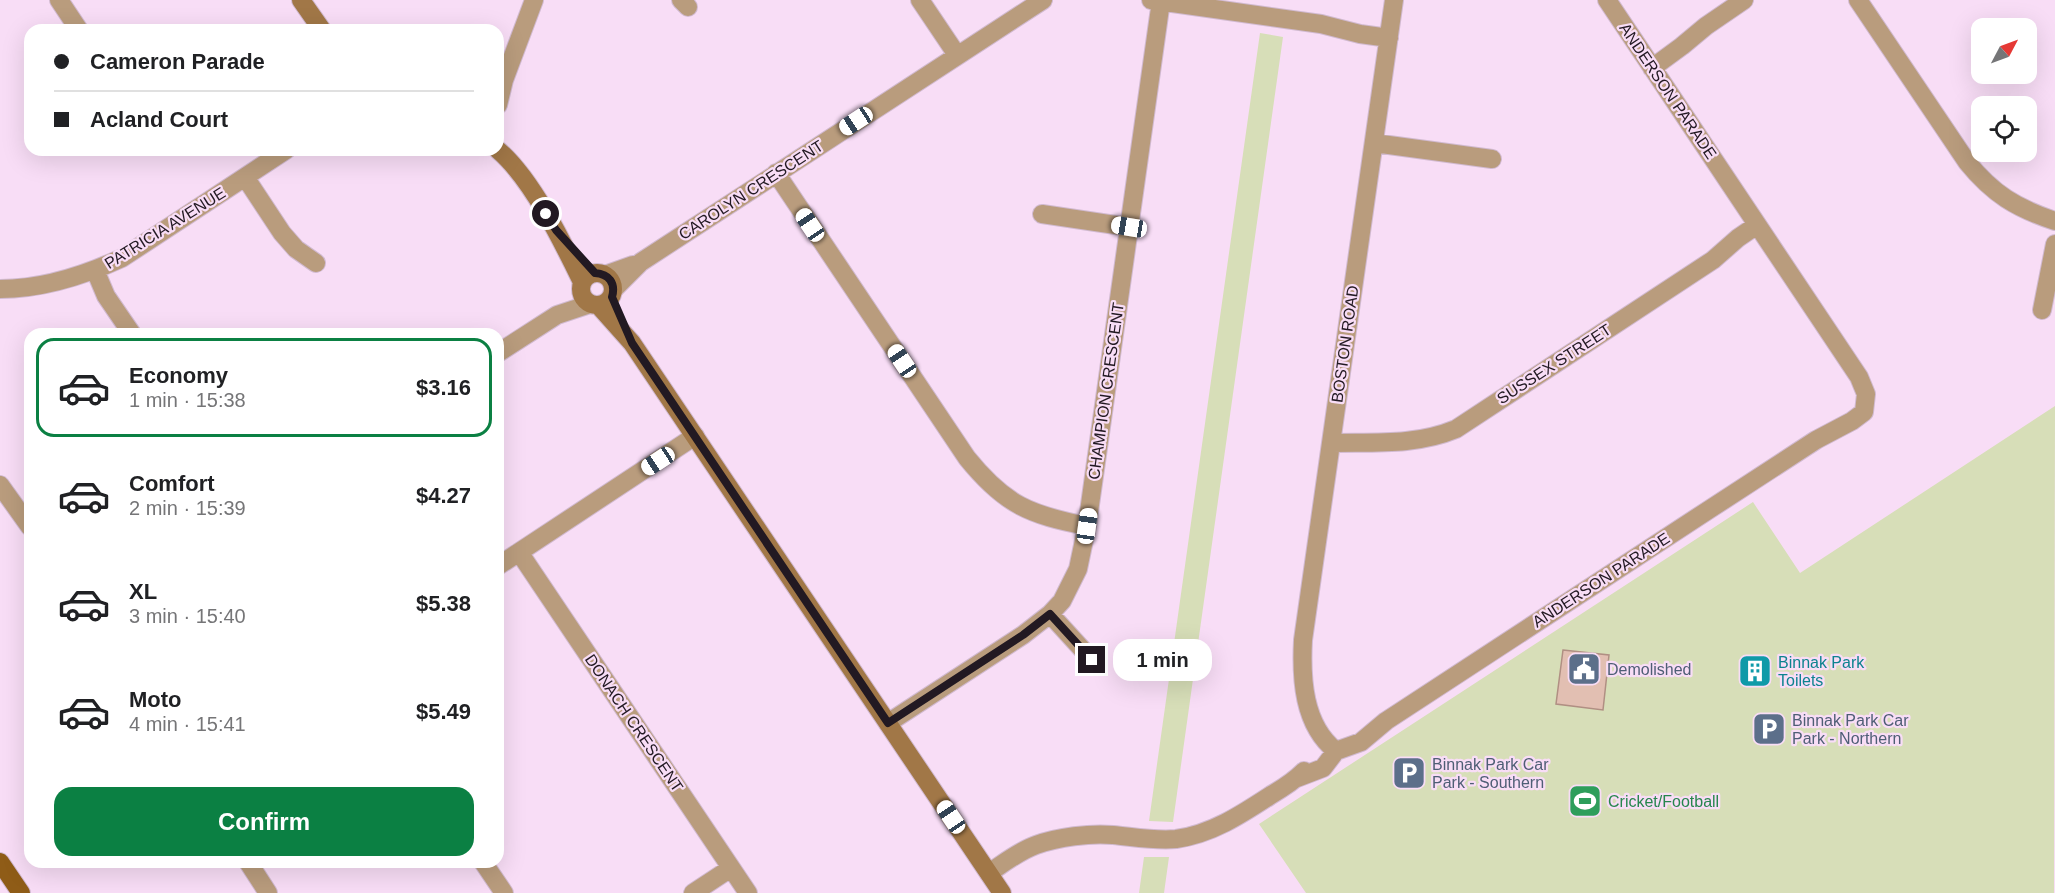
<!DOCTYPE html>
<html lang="en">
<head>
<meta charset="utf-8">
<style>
  body { margin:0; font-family:Helvetica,sans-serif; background:#f2f2f2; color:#202124; height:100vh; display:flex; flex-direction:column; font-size:22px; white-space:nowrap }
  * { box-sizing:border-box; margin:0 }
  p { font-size:20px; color:#757577 }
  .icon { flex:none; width:33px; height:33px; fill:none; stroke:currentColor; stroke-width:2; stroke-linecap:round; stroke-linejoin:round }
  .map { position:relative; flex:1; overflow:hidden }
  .panel { position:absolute; left:24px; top:328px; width:480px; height:540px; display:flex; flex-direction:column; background:#fff; border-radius:18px; box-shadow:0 6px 24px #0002 }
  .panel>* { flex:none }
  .guide { position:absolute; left:24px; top:24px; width:480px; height:132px; border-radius:18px; box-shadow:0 6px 24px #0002; display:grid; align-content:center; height:132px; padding:0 30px; background:#fff }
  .needle { width:39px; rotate:49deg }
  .tools { position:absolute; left:1971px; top:18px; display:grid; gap:12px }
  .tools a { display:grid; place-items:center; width:66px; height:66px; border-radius:12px; background:#fff; box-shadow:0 6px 24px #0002; font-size:30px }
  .end { position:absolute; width:27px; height:27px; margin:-14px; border:8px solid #221922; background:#fff; box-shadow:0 0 0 3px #fff }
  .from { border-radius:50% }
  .bubble { position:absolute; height:42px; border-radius:18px; background:#fff; box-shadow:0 6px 24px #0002; font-size:20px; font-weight:700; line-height:42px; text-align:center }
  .car { position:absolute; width:18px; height:36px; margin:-18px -9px; border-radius:8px; box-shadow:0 0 4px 2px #0007; background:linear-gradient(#fff 24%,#345 0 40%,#fff 0 76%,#345 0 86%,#fff 0) }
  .guide b { display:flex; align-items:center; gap:21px; height:57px; font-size:22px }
  .guide b+b { border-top:2px solid #e0e0e0 }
  .guide i { width:15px; height:15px; background:#202124 }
  ul { padding:10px 0 0; list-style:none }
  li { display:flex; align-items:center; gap:18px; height:99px; margin:0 12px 9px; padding:0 18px; border:3px solid transparent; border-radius:18px }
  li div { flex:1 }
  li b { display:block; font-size:22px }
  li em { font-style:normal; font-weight:700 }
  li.current { border-color:#0b8043 }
  li>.icon { width:54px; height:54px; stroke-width:1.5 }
  .action { display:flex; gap:12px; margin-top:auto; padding:12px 30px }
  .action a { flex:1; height:69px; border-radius:18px; background:#0b8043; color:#fff; font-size:24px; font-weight:700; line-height:69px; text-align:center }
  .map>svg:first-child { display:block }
  .green { fill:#d7deb8 }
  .building { fill:#e2bfb2; stroke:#b08f83; stroke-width:1.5 }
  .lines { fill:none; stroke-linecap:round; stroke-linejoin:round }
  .street-casing { stroke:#d1bad0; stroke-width:20 }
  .secondary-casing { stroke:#d1bad0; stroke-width:20 }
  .primary-casing { stroke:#d1bad0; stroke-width:20 }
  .street { stroke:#b99c7d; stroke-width:18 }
  .secondary { stroke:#a17747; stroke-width:18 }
  .primary { stroke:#8f5c17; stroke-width:18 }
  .route { stroke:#221922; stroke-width:8 }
  .labels { text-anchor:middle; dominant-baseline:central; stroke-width:4.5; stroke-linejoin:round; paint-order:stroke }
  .street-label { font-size:16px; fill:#221922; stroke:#f8ddf6 }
  .culture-label { font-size:16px; fill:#0d838f; stroke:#f8ddf6; text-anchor:start }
  .service-label { font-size:16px; fill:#4e5e75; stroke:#f8ddf6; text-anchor:start }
  .leisure-label { font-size:16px; fill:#27864d; stroke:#f8ddf6; text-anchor:start }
</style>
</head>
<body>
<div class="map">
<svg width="2055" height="893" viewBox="0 0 2055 893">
  <rect width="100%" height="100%" fill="#f8ddf6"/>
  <path class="green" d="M1260,33l23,4 -110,785 -24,-1z
    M2055,406l-1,487h-748l-47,-69 494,-322 47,71z
    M1144,857h25l-5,36h-25z"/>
  <path class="building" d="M1563,650l46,5 -6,55 -47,-6z"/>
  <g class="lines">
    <g class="street-casing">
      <path id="street" d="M59,0l20,30
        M681,0l7,7
        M920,0l37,55
        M1151,0l170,24 39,10 29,4
        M1858,0l109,162c26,32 49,46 88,59
        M1652,68l30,-22 24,-20 38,-26
        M498,105l6,-25 30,-80
        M1374,143l118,16
        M776,173l191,285c38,47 63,57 120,68
        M245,177l37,56 14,16 20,14
        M1042,214l87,13
        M95,270l11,26 26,38
        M605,275l28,-10
        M0,289c42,0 85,-14 122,-31l164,-108
        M614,289l27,-27 402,-262
        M2042,310l13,-66
        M498,353l59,-38 33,-11
        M1331,443c43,-1 84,3 125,-14l257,-169 25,-22 19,-13
        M0,485l30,42
        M519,552l229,341
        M498,566l197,-130
        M1050,614l42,46
        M888,723l135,-88 27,-21 12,-13 16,-32 9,-43 74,-525
        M1336,751c-33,-26 -35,-73 -33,-111l91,-640
        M1297,778l26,-10 13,-17 25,-9 25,-21 324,-212 106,-69 36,-19 12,-9 2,-18 -7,-17 -252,-377
        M248,862l20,31
        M483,862l21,31
        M989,873c15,-10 30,-22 47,-28 22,-8 54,-12 77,-10 21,2 42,6 63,4 36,-5 66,-25 95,-44 12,-7 23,-14 33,-24
        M693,893l38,-25"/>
    </g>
    <g class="secondary-casing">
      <path id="secondary" d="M301,0l21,30
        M498,150c34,29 64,91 84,132
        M581 289a16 16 0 1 1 32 0a16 16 0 1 1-32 0Z
        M599,306l33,37 370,550"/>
    </g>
    <g class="primary-casing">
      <path id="primary" d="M0,862l21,31"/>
    </g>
    <use href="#street" class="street"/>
    <use href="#secondary" class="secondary"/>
    <use href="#primary" class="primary"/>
  </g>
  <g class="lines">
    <path class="route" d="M546,214l10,16 39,43c14,1 21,10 17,24l20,46 256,380 135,-88 27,-21 42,46"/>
  </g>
  <defs>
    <g id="civic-square" transform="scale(1.725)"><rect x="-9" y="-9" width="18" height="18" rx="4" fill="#5c6f8a" stroke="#f8ddf6"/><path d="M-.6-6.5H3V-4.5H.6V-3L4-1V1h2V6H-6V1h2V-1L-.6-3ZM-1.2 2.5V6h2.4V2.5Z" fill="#fff"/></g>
    <g id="building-square" transform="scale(1.725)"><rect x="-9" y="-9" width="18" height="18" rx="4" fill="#0f9aa8" stroke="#f8ddf6"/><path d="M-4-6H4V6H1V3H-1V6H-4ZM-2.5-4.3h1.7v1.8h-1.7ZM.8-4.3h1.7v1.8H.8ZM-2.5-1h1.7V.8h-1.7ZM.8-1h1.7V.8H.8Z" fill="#fff"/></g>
    <g id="parking-square" transform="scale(1.725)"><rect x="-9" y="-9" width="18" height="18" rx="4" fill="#5c6f8a" stroke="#f8ddf6"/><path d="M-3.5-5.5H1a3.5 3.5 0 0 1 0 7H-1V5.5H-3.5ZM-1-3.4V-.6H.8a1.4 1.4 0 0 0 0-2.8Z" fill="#fff"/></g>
    <g id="stadium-square" transform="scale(1.725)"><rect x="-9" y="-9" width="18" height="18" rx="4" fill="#2e9e5b" stroke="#f8ddf6"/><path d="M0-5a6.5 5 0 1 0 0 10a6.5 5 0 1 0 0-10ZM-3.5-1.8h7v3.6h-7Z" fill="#fff"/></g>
  </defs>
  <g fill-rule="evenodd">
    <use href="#civic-square" x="1584" y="669"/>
    <use href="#building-square" x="1755" y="671"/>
    <use href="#parking-square" x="1769" y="729"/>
    <use href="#parking-square" x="1409" y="773"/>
    <use href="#stadium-square" x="1585" y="801"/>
  </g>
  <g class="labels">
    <g class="street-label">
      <text transform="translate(1668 91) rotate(56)">ANDERSON PARADE</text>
      <text transform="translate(751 190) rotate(-33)">CAROLYN CRESCENT</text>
      <text transform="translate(165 228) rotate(-32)">PATRICIA AVENUE</text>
      <text transform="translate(1345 344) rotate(-82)">BOSTON ROAD</text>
      <text transform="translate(1554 364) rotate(-33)">SUSSEX STREET</text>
      <text transform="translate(1106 391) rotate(-82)">CHAMPION CRESCENT</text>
      <text transform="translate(1601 580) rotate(-33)">ANDERSON PARADE</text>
      <text transform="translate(634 723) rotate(56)">DONACH CRESCENT</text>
    </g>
    <g class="culture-label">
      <text x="1778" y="662">Binnak Park<tspan x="1778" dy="18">Toilets</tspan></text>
    </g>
    <g class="service-label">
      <text x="1607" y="669">Demolished</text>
      <text x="1792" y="720">Binnak Park Car<tspan x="1792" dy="18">Park - Northern</tspan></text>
      <text x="1432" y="764">Binnak Park Car<tspan x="1432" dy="18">Park - Southern</tspan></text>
    </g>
    <g class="leisure-label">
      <text x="1608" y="801">Cricket/Football</text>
    </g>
  </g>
</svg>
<div class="tools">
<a><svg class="needle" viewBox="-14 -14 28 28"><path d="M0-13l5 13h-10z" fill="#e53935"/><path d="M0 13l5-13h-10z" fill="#757577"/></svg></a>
<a><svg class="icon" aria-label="locate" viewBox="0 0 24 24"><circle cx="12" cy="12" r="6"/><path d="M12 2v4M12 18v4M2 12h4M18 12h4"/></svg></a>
</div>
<i class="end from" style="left:546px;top:214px"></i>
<i class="end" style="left:1092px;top:660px"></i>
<div class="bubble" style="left:1113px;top:639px;width:99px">1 min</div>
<i class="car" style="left:856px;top:121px;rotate:237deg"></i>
<i class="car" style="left:810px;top:225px;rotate:326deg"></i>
<i class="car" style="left:1129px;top:227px;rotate:279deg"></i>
<i class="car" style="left:902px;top:361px;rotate:326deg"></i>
<i class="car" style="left:658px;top:461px;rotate:237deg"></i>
<i class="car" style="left:1087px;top:526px;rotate:8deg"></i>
<i class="car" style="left:951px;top:817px;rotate:326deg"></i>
<div class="guide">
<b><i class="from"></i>Cameron Parade</b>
<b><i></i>Acland Court</b>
</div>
<section class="panel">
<ul>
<li class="current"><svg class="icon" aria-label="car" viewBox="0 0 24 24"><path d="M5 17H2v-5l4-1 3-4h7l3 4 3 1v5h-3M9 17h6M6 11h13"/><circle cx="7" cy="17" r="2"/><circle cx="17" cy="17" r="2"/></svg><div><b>Economy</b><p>1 min · 15:38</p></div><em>$3.16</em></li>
<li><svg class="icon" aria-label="car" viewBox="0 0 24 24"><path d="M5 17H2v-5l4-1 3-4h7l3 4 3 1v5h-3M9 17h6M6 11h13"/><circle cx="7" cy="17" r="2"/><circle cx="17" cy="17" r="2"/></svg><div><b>Comfort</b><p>2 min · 15:39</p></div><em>$4.27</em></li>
<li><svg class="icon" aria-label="car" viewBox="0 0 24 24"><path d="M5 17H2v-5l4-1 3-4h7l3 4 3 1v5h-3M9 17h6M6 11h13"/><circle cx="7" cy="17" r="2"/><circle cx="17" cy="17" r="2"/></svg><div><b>XL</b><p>3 min · 15:40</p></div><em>$5.38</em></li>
<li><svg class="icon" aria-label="car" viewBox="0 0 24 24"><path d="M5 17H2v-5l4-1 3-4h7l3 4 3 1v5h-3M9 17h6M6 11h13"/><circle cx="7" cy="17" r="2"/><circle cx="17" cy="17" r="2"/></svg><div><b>Moto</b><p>4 min · 15:41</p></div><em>$5.49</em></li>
</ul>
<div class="action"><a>Confirm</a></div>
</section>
</div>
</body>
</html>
